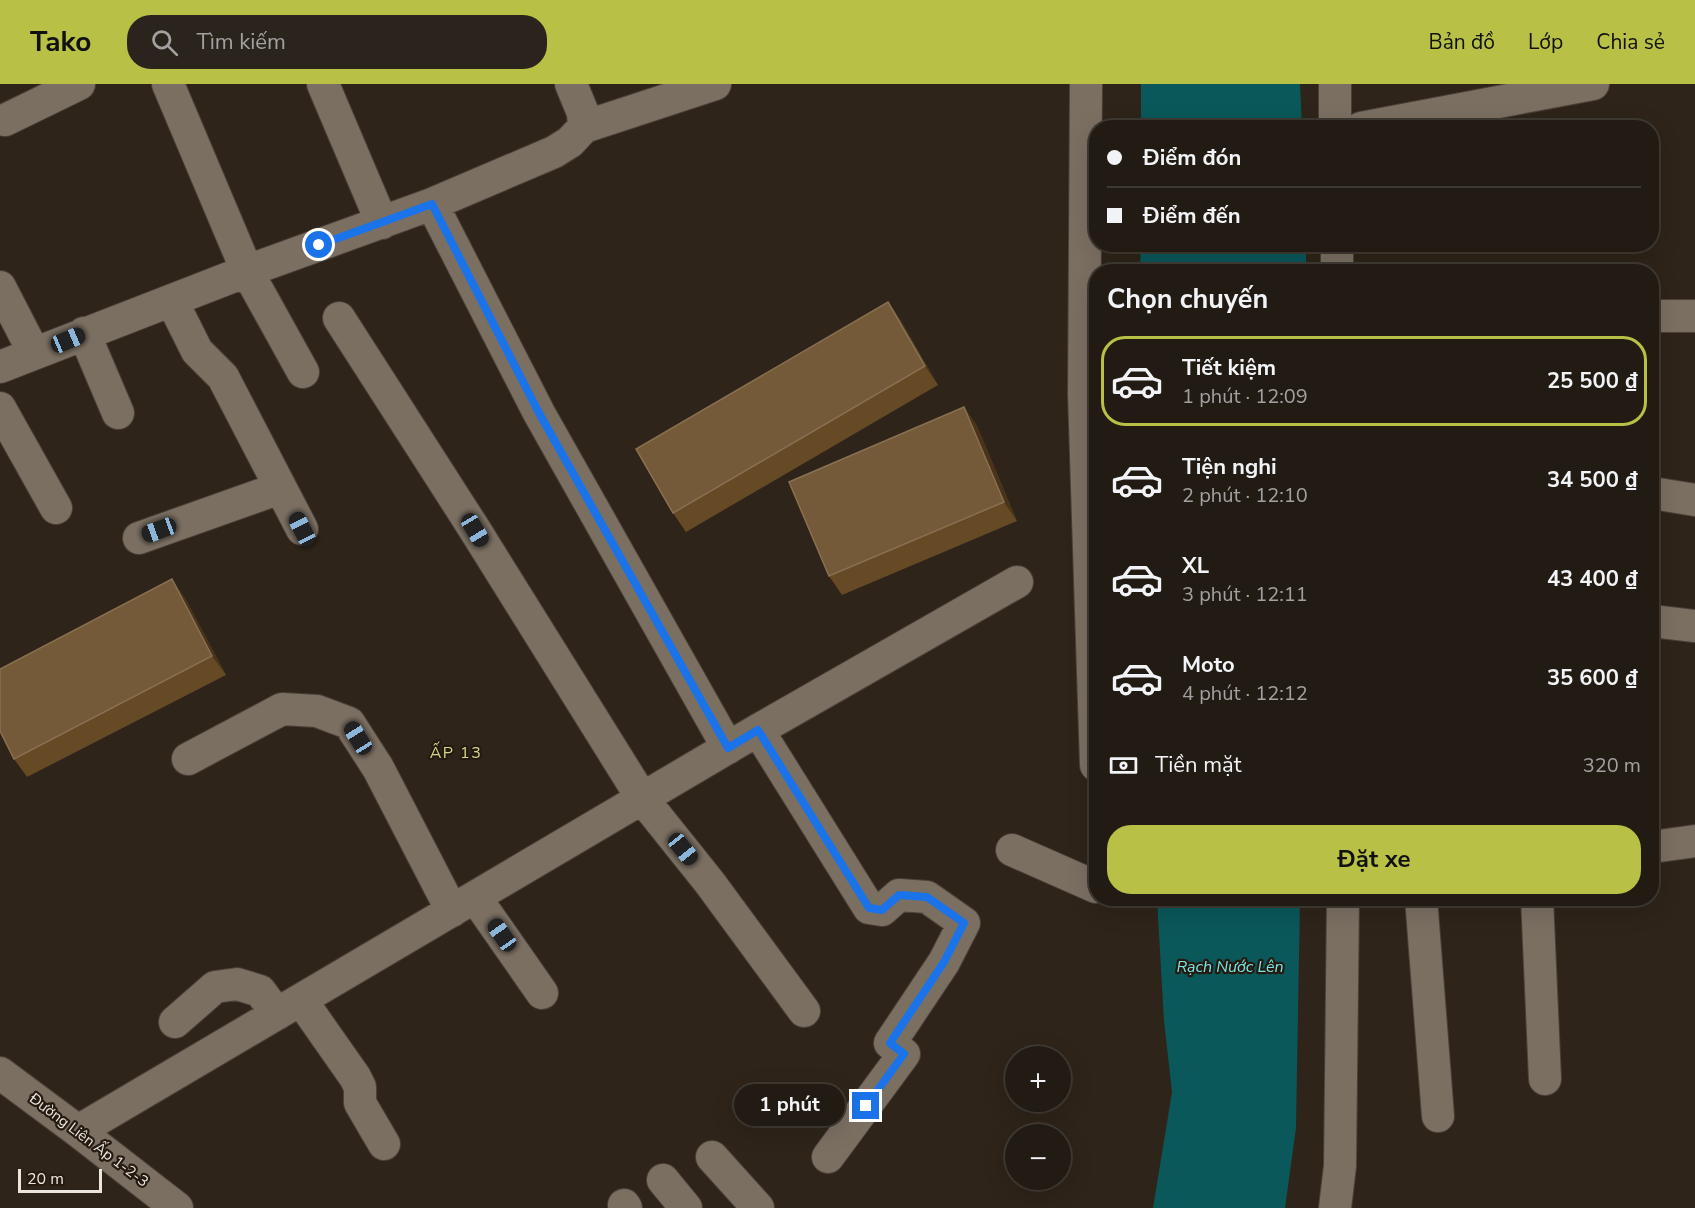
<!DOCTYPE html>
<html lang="vi">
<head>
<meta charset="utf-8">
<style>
  body { margin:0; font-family:"Nunito Sans",sans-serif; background:#2a241c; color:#f1f3f6; height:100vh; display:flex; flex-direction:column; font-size:22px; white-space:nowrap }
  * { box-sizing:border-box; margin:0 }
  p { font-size:20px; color:#a2a1a0 }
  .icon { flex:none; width:33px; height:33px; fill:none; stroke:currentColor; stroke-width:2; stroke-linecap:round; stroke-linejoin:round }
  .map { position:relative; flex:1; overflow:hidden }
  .sheet { position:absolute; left:1089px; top:180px; width:570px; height:642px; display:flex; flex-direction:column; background:#221b13; border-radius:24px; box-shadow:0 6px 24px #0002,0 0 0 2px #3f3933 }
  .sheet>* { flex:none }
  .banner { position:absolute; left:1089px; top:36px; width:570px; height:132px; border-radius:24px; box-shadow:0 6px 24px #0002,0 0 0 2px #3f3933; display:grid; align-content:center; height:132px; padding:0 18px; background:#221b13 }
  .controls { position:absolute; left:1005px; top:962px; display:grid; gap:12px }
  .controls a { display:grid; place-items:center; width:66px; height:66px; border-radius:50%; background:#221b13; box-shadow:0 6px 24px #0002,0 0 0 2px #3f3933; font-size:30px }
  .scale { position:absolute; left:18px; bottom:15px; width:84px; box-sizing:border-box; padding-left:6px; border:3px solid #ede6df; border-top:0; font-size:16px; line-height:21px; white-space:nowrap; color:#ede6df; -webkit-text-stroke:4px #241a10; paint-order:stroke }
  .end { position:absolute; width:27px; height:27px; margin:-14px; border:8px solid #1a73e8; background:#fff; box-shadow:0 0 0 3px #fff }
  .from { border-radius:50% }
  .bubble { position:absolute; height:42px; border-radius:21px; background:#221b13; box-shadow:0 6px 24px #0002,0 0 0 2px #3f3933; font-size:20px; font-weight:700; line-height:42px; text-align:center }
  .car { position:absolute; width:18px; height:36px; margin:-18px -9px; border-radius:8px; box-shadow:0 0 4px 2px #0007; background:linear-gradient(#222 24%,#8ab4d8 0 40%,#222 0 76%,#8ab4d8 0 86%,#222 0) }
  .banner b { display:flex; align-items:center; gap:21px; height:57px; font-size:22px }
  .banner b+b { border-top:2px solid #3f3933 }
  .banner i { width:15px; height:15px; background:#f1f3f6 }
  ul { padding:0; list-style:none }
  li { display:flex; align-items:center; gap:18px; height:90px; margin:0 12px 9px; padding:0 6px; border:3px solid transparent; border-radius:24px }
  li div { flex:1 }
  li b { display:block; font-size:22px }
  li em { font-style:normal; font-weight:700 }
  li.active { border-color:#b8c146 }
  li>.icon { width:54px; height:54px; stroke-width:1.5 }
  h2 { padding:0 18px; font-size:27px; line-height:72px }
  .pay { display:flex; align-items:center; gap:15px; height:66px; padding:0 18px; font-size:22px }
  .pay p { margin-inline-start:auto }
  .action { display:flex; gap:12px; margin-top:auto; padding:12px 18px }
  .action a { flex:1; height:69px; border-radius:24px; background:#b8c146; color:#111; font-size:24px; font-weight:700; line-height:69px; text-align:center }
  header { display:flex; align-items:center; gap:36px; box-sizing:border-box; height:84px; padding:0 30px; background:#b8c146; color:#111 }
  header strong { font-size:28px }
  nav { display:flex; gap:33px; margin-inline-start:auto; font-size:21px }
  .search { width:420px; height:54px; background:#2a241c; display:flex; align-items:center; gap:15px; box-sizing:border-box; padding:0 21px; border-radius:24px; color:#a2a1a0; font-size:22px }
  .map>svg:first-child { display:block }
  .water { fill:#0a5859 }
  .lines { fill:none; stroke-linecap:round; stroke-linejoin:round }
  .minor-casing { stroke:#4a4139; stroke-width:34 }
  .minor { stroke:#7b6f62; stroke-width:32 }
  .wall { fill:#664925 }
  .shaded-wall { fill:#4a3318 }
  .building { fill:#755a39; stroke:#887053; stroke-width:1.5 }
  .route { stroke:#1a73e8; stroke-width:8 }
  .labels { text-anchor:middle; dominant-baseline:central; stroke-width:4.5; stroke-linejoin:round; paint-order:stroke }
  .street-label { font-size:15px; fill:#ede6df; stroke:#241a10 }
  .neighbourhood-label { font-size:16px; letter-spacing:1.5px; fill:#d1d88b; stroke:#241a10 }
  .water-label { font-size:16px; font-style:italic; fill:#7be5e5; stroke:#241a10 }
</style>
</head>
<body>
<header>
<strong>Tako</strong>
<div class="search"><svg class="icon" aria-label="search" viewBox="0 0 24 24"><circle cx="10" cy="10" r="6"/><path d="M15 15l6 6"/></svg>Tìm kiếm</div>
<nav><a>Bản đồ</a><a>Lớp</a><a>Chia sẻ</a></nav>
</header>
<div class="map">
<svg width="1695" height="1124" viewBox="0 0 1695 1124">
  <rect width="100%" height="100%" fill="#2e2419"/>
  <path class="water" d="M1141,0h159l2,43h-161z
    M1141,161h165v26h-166z
    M1157,815h143l-4,229 -11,80h-132l19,-116 -8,-71z"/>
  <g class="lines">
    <g class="minor-casing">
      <path id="minor" d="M168,0l79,187 56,101
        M323,0l59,139
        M1086,0l-2,310 12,371
        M1335,0v44
        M5,36l74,-36
        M584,43l131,-43
        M1361,44l232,-44
        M432,120l107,209 189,335
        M1337,160v28
        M0,203l34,66
        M172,217l25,50 26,26 79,152
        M1652,232h43
        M339,234l136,212 167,268 68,85 94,128
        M84,249l34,80
        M0,283l247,-96 185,-67 122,-52 16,-10 14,-15 -1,-14 -12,-29
        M0,324l56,100
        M1652,409l43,7
        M139,454l141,-50
        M1652,537l43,5
        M758,646l111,178 13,2 17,-15 28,2 37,26 -20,39 -54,81 14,11 -76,103
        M188,675l94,-50 35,2 32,12 29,45 74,143
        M1652,763l43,-6
        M1012,766l84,37
        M475,813l67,96
        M1421,814l17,218
        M1537,814l8,181
        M301,916l54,77 5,10v16l24,41
        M175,938l40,-35 22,-3 23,7 17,23
        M0,989l78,58 99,77
        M78,1047l680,-401 259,-148
        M712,1073l46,51
        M663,1096l23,28
        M624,1121l2,3
        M1335,1124l5,-42 3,-268"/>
    </g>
    <use href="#minor" class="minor"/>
  </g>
  <path class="wall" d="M888,218l13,19 37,64 -252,147 -13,-19z
    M964,323l13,19 40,95 -175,74 -13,-19z
    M185,514l41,77 -199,102 -13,-18z"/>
  <path class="shaded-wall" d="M888,218l13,19 37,64 -13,-19z
    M964,323l13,19 40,95 -13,-19z
    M172,495l13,19 41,77 -14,-19z"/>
  <path class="building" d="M888,218l37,64 -252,147 -37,-64z
    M964,323l40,95 -175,74 -40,-94z
    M172,495l40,77 -198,103 -14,-28v-62z"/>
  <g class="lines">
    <path class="route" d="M319,161l113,-41 107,209 189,335 30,-18 111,178 13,2 17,-15 28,2 37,26 -20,39 -54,81 14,11 -38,52"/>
  </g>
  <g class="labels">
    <g class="street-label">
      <text transform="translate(89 1056) rotate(37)">Đường Liên Ấp 1-2-3</text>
    </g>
    <g class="neighbourhood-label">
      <text x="456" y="669">ẤP 13</text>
    </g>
    <g class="water-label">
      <text x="1230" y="883">Rạch Nước Lên</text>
    </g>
  </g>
</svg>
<div class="controls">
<a>+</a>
<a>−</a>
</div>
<div class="scale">20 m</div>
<i class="end from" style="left:319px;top:161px"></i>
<i class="end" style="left:866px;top:1022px"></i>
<div class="bubble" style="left:734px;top:1000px;width:111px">1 phút</div>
<i class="car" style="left:68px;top:256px;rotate:67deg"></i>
<i class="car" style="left:302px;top:445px;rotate:333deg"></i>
<i class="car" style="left:159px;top:446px;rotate:250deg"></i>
<i class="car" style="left:475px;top:446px;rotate:149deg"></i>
<i class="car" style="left:358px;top:654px;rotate:328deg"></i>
<i class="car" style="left:683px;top:765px;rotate:141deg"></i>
<i class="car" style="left:502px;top:851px;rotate:325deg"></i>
<div class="banner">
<b><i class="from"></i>Điểm đón</b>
<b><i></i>Điểm đến</b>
</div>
<section class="sheet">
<h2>Chọn chuyến</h2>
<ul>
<li class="active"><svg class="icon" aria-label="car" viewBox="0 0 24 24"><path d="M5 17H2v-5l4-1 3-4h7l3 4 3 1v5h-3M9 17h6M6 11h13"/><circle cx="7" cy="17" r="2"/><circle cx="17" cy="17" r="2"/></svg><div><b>Tiết kiệm</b><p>1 phút · 12:09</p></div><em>25 500 ₫</em></li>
<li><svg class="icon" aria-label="car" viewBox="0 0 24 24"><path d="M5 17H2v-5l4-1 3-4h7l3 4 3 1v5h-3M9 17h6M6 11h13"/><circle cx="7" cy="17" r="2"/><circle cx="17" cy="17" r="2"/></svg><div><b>Tiện nghi</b><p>2 phút · 12:10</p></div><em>34 500 ₫</em></li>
<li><svg class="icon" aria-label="car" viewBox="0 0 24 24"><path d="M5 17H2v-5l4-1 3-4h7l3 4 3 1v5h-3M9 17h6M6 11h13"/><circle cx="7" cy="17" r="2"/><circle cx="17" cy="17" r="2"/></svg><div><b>XL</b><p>3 phút · 12:11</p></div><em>43 400 ₫</em></li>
<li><svg class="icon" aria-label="car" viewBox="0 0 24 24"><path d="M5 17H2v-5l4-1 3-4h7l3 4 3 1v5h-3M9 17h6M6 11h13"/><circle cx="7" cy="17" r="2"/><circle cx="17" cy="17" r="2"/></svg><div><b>Moto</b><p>4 phút · 12:12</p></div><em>35 600 ₫</em></li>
</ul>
<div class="pay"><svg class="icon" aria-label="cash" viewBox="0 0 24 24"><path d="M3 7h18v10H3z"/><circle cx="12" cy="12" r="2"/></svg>Tiền mặt<p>320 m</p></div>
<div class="action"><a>Đặt xe</a></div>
</section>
</div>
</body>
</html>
